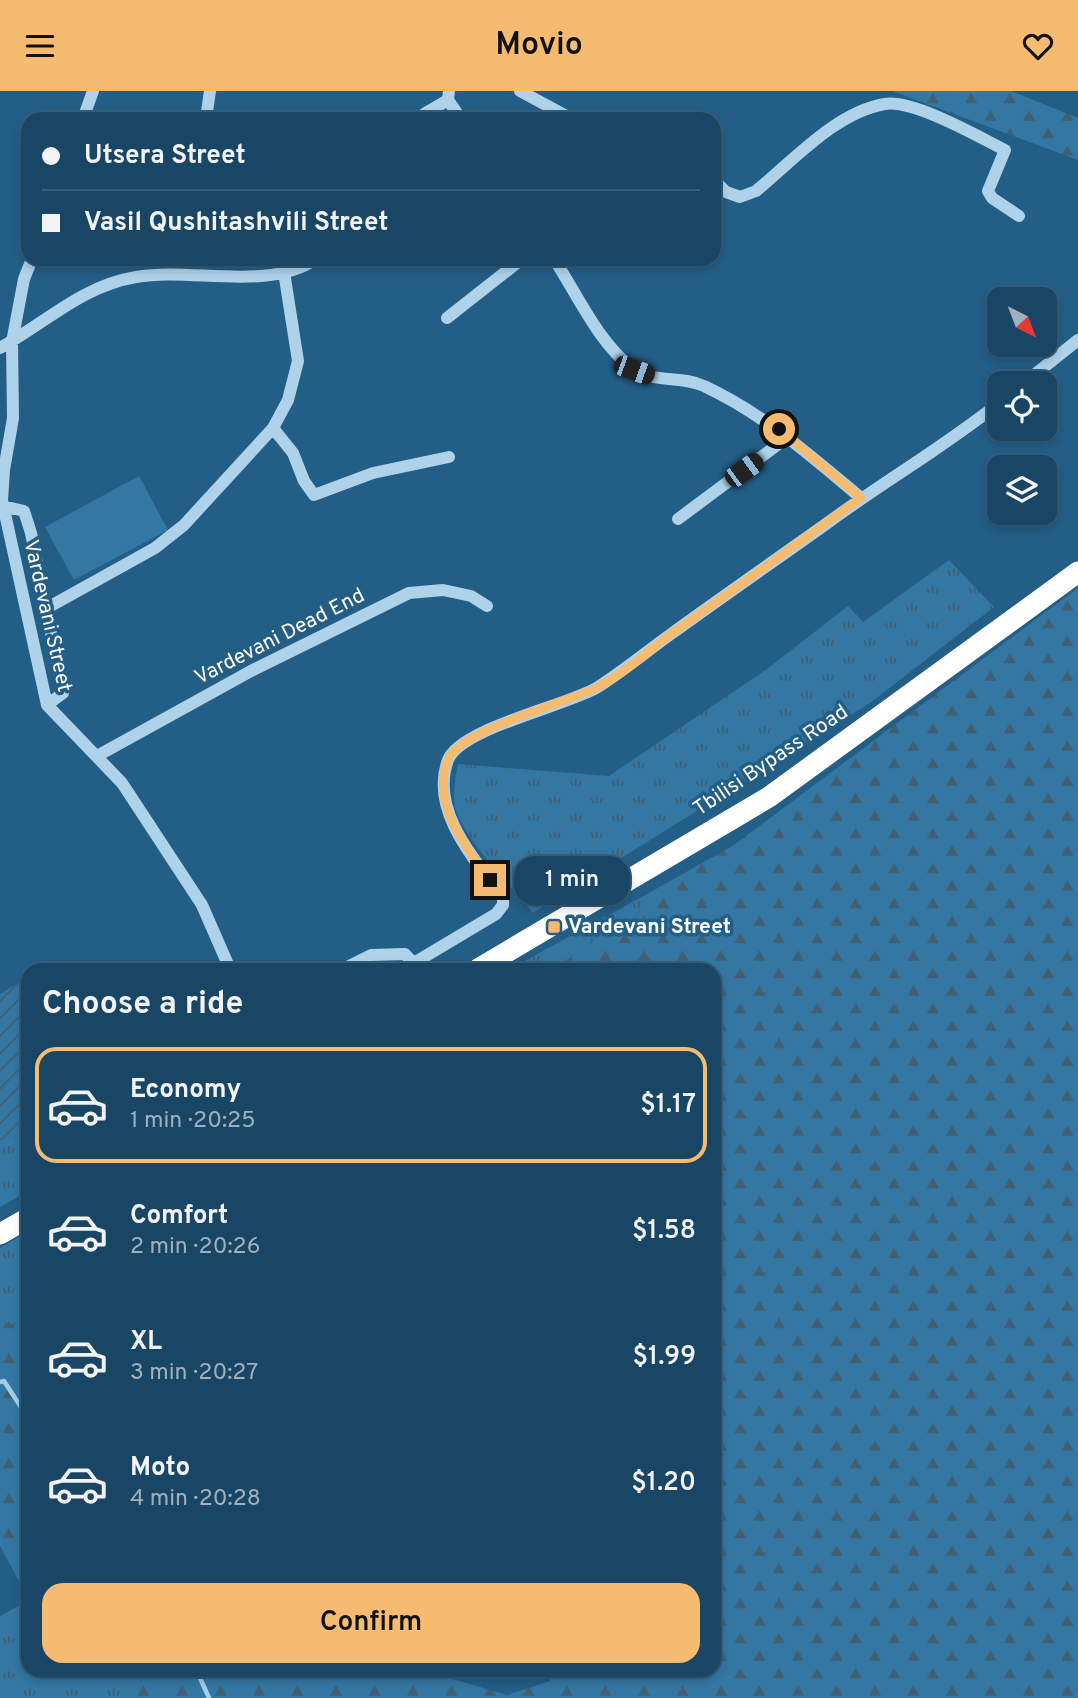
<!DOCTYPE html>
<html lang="en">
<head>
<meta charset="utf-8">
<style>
  body { margin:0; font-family:Overpass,sans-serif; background:#27506e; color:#f1f3f6; height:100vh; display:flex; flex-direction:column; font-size:26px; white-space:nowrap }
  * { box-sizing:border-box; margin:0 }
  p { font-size:23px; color:#9fb1bf }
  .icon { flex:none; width:38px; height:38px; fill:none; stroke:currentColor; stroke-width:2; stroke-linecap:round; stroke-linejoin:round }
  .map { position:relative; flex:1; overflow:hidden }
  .sheet { position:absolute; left:21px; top:872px; width:700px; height:714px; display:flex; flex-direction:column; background:#1a4665; border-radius:21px; box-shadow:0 4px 10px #0003,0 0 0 2px #385e79 }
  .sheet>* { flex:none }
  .banner { position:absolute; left:21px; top:21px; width:700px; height:154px; border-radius:21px; box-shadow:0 4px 10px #0003,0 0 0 2px #385e79; display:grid; align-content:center; height:154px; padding:0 21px; background:#1a4665 }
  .needle { width:46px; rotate:138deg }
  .controls { position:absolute; left:987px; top:196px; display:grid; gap:14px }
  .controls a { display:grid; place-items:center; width:70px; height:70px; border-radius:14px; background:#1a4665; box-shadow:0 4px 10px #0003,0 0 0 2px #385e79; font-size:35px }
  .end { position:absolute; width:32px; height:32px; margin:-16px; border:9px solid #f4bb71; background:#111; box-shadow:0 0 0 4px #111 }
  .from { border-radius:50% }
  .bubble { position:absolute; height:49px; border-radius:21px; background:#1a4665; box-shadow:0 4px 10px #0003,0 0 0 2px #385e79; font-size:23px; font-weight:600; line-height:49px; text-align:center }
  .car { position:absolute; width:21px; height:42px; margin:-21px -10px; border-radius:9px; box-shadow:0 0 5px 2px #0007; background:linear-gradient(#222 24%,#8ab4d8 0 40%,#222 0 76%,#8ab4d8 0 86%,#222 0) }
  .banner b { display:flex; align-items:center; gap:24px; height:66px; font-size:26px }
  .banner b+b { border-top:2px solid #385e79 }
  .banner i { width:18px; height:18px; background:#f1f3f6 }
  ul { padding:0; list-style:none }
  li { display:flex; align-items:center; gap:21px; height:116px; margin:0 14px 10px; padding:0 7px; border:4px solid transparent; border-radius:21px }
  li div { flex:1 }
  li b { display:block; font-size:26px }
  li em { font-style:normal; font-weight:600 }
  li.on { border-color:#f4bb71 }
  li>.icon { width:63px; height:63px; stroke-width:1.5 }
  h2 { padding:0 21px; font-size:32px; line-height:84px }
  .primary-button { display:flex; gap:14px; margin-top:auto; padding:14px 21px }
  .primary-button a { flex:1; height:80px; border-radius:21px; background:#f4bb71; color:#111; font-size:28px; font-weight:600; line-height:80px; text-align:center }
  header { display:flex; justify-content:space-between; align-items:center; height:91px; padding:0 21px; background:#f4bb71; color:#111; font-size:32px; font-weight:600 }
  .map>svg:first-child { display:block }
  .grass { fill:url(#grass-tufts) }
  .forest { fill:url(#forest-firs) }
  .garden { fill:url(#garden-furrows) }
  .pitch { fill:#3477a3 }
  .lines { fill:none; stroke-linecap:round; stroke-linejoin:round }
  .stream { stroke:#a2cfea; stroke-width:4.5 }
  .minor { stroke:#aed2e9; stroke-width:12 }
  .highway { stroke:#fff; stroke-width:21 }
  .route { stroke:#f4bb71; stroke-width:9 }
  .poi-dot { fill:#f4bb71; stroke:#235e87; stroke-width:2.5 }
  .labels { text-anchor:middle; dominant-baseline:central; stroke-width:7; stroke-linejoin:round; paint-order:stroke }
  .street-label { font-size:21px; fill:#fff; stroke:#235e87 }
  .poi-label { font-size:21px; font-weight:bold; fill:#fff; stroke:#235e87; text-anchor:start }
</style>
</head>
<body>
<header><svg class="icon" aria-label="menu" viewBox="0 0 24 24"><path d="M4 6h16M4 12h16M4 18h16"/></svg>Movio<svg class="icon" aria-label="heart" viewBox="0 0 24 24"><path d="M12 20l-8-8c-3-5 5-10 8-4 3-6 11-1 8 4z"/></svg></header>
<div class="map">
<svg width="1078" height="1607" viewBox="0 0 1078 1607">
  <defs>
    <pattern id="grass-tufts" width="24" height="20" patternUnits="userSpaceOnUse" patternTransform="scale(1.75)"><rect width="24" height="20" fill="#3477a3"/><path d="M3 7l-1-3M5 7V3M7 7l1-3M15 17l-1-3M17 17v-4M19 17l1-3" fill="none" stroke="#415f73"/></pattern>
    <pattern id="forest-firs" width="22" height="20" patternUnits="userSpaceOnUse" patternTransform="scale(1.75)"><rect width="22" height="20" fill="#3477a3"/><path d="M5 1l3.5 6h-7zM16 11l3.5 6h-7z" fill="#415f73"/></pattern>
    <pattern id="garden-furrows" width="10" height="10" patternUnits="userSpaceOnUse" patternTransform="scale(1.75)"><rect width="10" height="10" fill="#3477a3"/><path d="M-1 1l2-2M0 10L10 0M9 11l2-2" fill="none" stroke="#415f73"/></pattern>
  </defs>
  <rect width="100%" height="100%" fill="#235e87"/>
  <path class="grass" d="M949,469l45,47 -124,96 -337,210c-23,-28 -63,-67 -76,-100 -6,-15 -2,-34 1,-49l151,12 158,-107 81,-63 15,16z
    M649,802l-18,32 -28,8 -48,36h-45z
    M28,1044v56l-28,16v-67z
    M28,1141v98l-28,-9v-73z
    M28,1510v68l116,1 -6,28h-138v-82z"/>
  <path class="forest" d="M892,0h119l67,27v42z
    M1078,497v1110h-940l6,-28h278l85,25 43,-14 -3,-11 167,-1v-700h-159l48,-36 28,-8 18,-32 85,-48z
    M0,1230l28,9v268l-28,-52z"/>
  <path class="garden" d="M28,886v158l-28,5v-146z"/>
  <path class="pitch" d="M139,385l29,54 -94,50 -29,-53z"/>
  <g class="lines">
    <path class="stream" d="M0,1291l4,-1 24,37
      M196,1578l13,29"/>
    <path class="minor" d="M449,0l-1,9 13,19
      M520,0l52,28
      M83,28l10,-28
      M206,28l4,-28
      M421,28l3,-5 24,-14
      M714,89l12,12 14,5 16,-6c37,-30 80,-79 129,-87 28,-5 94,33 120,46l-17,41 4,7 27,18
      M32,168l-8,20 -12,63 1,76 -9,52 -2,30 45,205 75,78 80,122 28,64
      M554,168c23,35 44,83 78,109 20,16 50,7 72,18 60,28 107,70 157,112
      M447,227l75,-59
      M0,257c47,-26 82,-62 136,-71 55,-10 131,15 180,-18
      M1024,292l54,-43
      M273,337l20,25 11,28 10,14 59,-22 76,-16
      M3,415l21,5 7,22 32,160 -16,12
      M678,428l110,-82
      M47,517l108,-60 29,-23 89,-97 15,-28 10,-39 -14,-89
      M97,665l154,-85 158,-78 34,-3 28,6 16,10
      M414,872l82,-49 7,-9v-8c-27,-36 -74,-86 -55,-137 12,-32 119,-54 150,-73 25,-16 48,-35 73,-53 51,-37 103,-73 155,-110 57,-42 118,-77 173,-121
      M343,878l28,-14 34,-1 12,13"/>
    <path class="highway" d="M478,878l291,-172 309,-225
      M0,1143l28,-16"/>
  </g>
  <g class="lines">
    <path class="route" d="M490,789c-23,-31 -60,-77 -42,-120 11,-29 116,-57 146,-71 27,-13 53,-37 77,-55 64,-45 127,-91 190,-136l-82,-69"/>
  </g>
  <rect class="poi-dot" x="547" y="829" width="14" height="14" rx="3.5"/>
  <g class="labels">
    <g class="street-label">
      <text transform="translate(47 525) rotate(77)">Vardevani Street</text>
      <text transform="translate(280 546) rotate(-27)">Vardevani Dead End</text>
      <text transform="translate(771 670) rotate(-34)">Tbilisi Bypass Road</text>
    </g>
    <g class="poi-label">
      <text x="568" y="836">Vardevani Street</text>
    </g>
  </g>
</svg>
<div class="controls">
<a><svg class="needle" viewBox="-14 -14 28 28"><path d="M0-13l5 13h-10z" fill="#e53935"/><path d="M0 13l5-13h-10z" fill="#9fb1bf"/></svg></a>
<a><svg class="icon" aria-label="locate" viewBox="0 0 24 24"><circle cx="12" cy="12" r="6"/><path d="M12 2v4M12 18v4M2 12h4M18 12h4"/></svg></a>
<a><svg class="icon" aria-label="layers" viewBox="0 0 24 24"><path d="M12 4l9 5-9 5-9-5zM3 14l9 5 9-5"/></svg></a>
</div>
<i class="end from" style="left:779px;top:338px"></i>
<i class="end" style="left:490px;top:789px"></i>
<div class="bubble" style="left:514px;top:765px;width:116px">1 min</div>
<i class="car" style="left:634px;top:279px;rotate:110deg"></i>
<i class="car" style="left:744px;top:379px;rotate:54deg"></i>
<div class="banner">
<b><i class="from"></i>Utsera Street</b>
<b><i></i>Vasil Qushitashvili Street</b>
</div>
<section class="sheet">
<h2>Choose a ride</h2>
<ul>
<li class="on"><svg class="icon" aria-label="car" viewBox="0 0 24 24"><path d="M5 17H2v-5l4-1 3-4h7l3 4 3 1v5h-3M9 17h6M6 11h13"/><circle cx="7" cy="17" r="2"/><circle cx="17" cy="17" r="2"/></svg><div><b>Economy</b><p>1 min · 20:25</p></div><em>$1.17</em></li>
<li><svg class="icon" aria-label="car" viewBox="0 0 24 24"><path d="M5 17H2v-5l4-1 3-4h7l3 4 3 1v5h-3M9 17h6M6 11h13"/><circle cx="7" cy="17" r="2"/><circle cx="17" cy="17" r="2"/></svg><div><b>Comfort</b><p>2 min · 20:26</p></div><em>$1.58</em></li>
<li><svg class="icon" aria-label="car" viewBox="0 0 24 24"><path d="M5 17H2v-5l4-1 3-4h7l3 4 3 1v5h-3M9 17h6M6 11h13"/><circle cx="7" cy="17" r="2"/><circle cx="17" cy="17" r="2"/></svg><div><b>XL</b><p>3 min · 20:27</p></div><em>$1.99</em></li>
<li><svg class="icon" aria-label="car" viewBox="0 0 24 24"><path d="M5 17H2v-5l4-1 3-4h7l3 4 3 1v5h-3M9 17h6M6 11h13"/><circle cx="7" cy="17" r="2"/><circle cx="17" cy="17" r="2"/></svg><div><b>Moto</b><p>4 min · 20:28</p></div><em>$1.20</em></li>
</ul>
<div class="primary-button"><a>Confirm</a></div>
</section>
</div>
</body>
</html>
